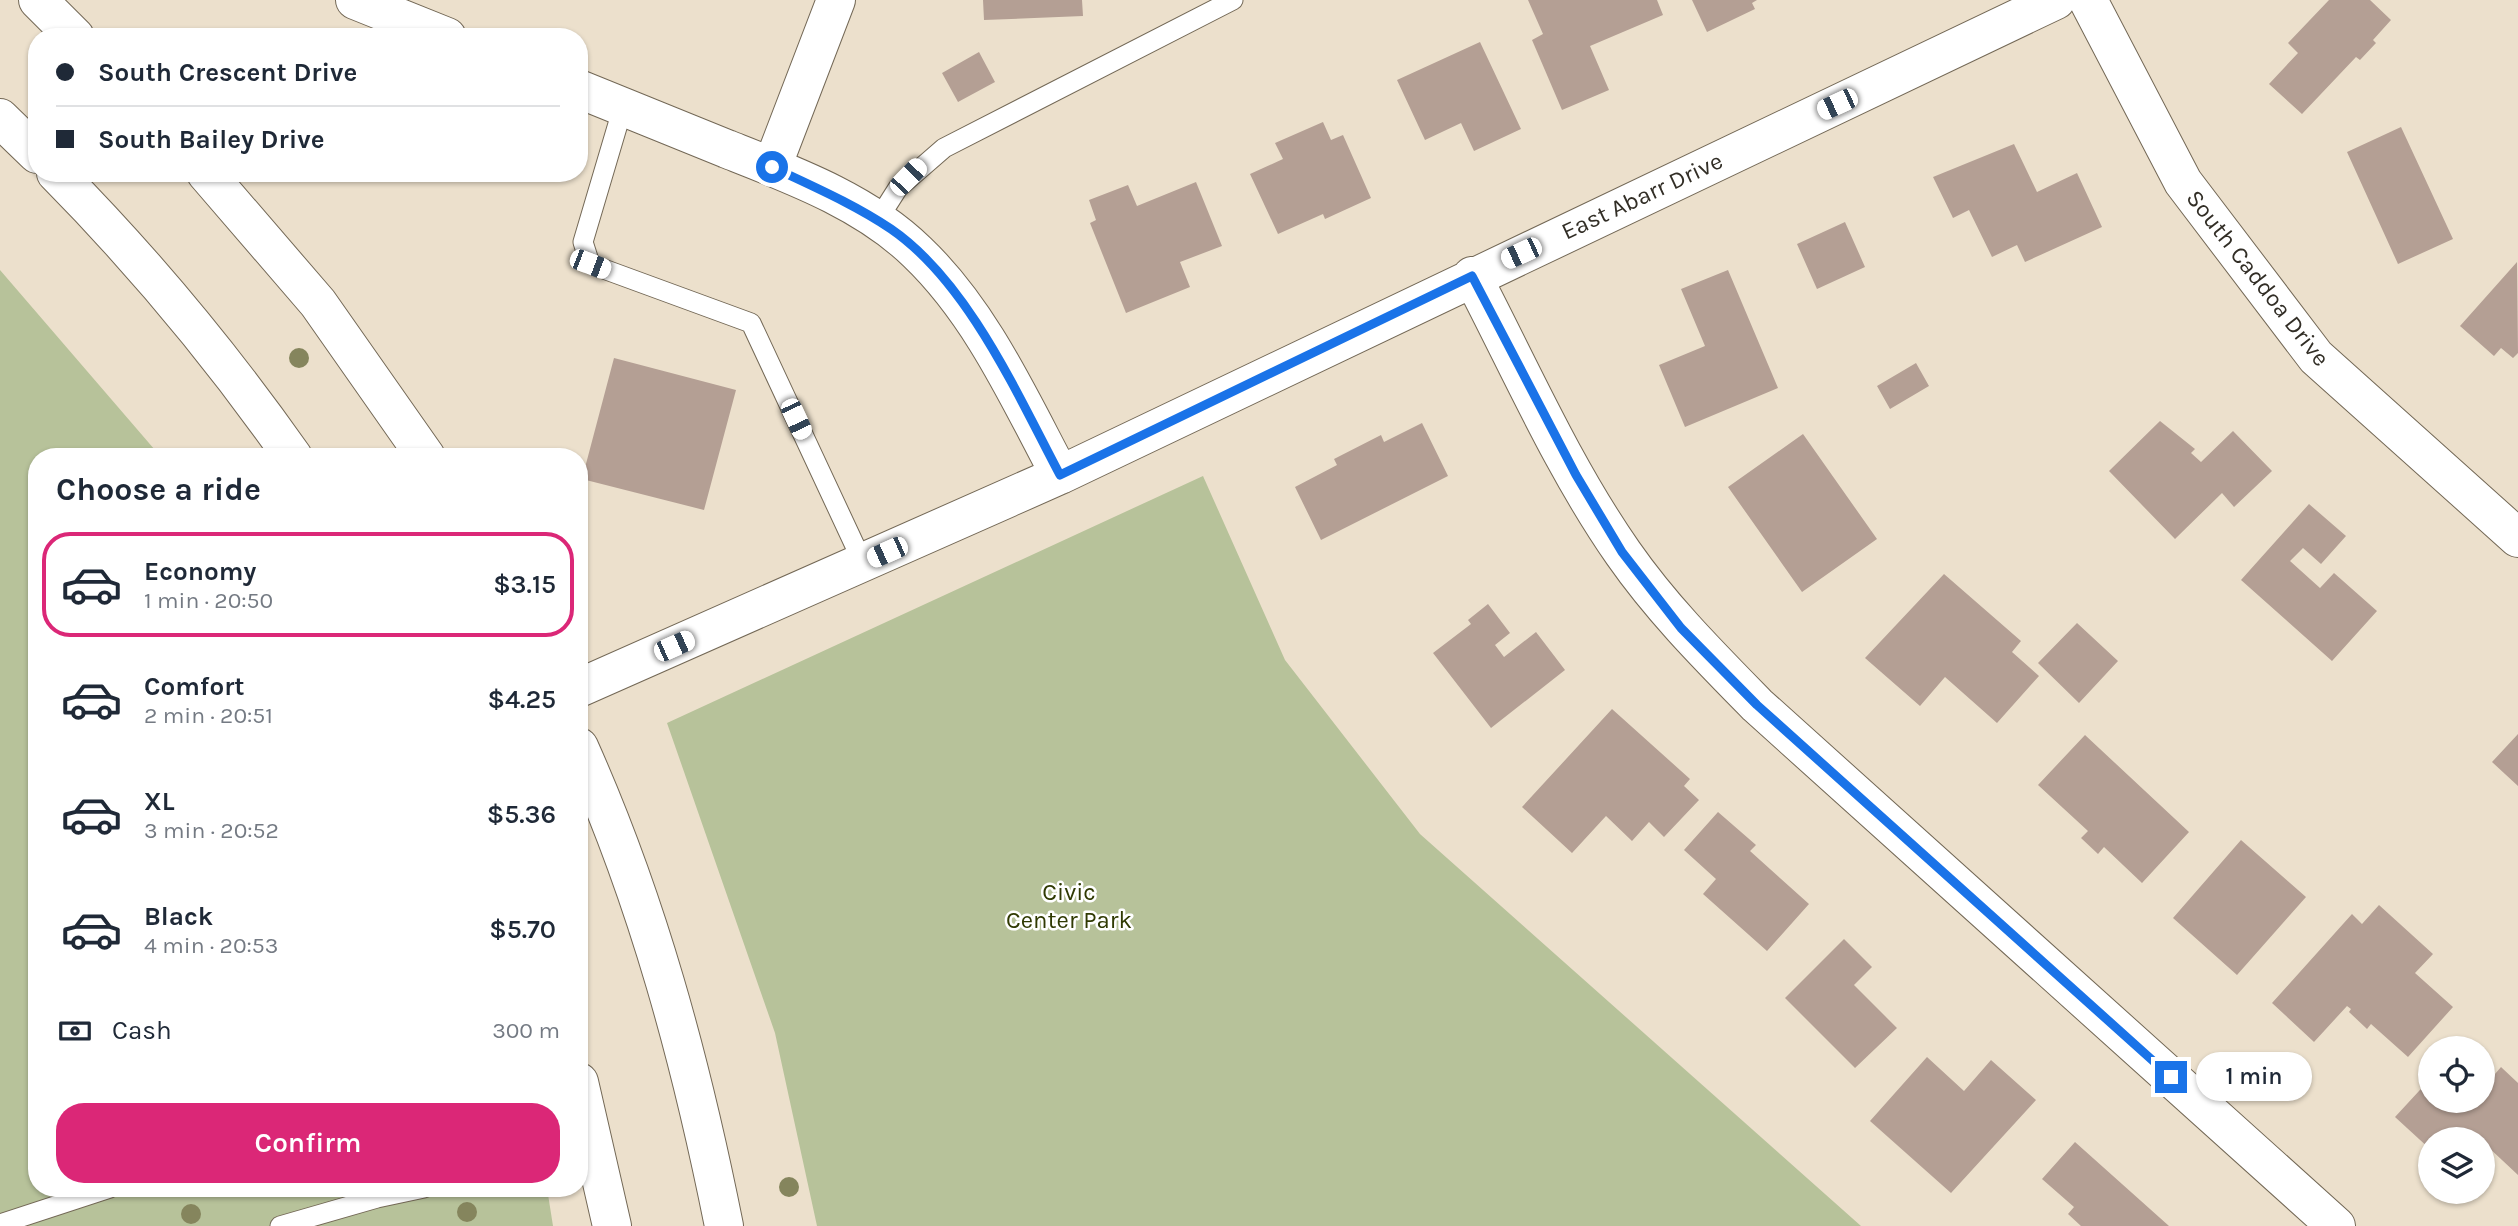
<!DOCTYPE html>
<html lang="en">
<head>
<meta charset="utf-8">
<style>
  body { margin:0; font-family:Karla,sans-serif; background:#f6f6f7; color:#1f2937; height:100vh; display:flex; flex-direction:column; font-size:26px; white-space:nowrap }
  * { box-sizing:border-box; margin:0 }
  p { font-size:23px; color:#747a83 }
  .icon { flex:none; width:38px; height:38px; fill:none; stroke:currentColor; stroke-width:2; stroke-linecap:round; stroke-linejoin:round }
  .map { position:relative; flex:1; overflow:hidden }
  .panel { position:absolute; left:28px; top:448px; width:560px; height:749px; display:flex; flex-direction:column; background:#fff; border-radius:28px; box-shadow:0 2px 5px #0004 }
  .panel>* { flex:none }
  .banner { position:absolute; left:28px; top:28px; width:560px; height:154px; border-radius:28px; box-shadow:0 2px 5px #0004; display:grid; align-content:center; height:154px; padding:0 28px; background:#fff }
  .buttons { position:absolute; left:2418px; top:1036px; display:grid; gap:14px }
  .buttons a { display:grid; place-items:center; width:77px; height:77px; border-radius:50%; background:#fff; box-shadow:0 2px 5px #0004; font-size:35px }
  .end { position:absolute; width:32px; height:32px; margin:-16px; border:9px solid #1a73e8; background:#fff; box-shadow:0 0 0 4px #fff }
  .from { border-radius:50% }
  .bubble { position:absolute; height:49px; border-radius:24px; background:#fff; box-shadow:0 2px 5px #0004; font-size:23px; font-weight:600; line-height:49px; text-align:center }
  .car { position:absolute; width:21px; height:42px; margin:-21px -10px; border-radius:9px; box-shadow:0 0 5px 2px #0007; background:linear-gradient(#fff 24%,#345 0 40%,#fff 0 76%,#345 0 86%,#fff 0) }
  .banner b { display:flex; align-items:center; gap:24px; height:66px; font-size:26px }
  .banner b+b { border-top:2px solid #e0e1e3 }
  .banner i { width:18px; height:18px; background:#1f2937 }
  ul { padding:0; list-style:none }
  li { display:flex; align-items:center; gap:21px; height:105px; margin:0 14px 10px; padding:0 14px; border:4px solid transparent; border-radius:28px }
  li div { flex:1 }
  li b { display:block; font-size:26px }
  li em { font-style:normal; font-weight:600 }
  li.on { border-color:#db2777 }
  li>.icon { width:63px; height:63px; stroke-width:1.5 }
  h2 { padding:0 28px; font-size:32px; line-height:84px }
  .pay { display:flex; align-items:center; gap:18px; height:77px; padding:0 28px; font-size:26px }
  .pay p { margin-inline-start:auto }
  .cta { display:flex; gap:14px; margin-top:auto; padding:14px 28px }
  .cta a { flex:1; height:80px; border-radius:28px; background:#db2777; color:#fff; font-size:28px; font-weight:600; line-height:80px; text-align:center }
  .map>svg:first-child { display:block }
  .green { fill:#b7c29a }
  .building { fill:#b49f94 }
  .lines { fill:none; stroke-linecap:round; stroke-linejoin:round }
  .service-casing { stroke:#736856; stroke-width:21 }
  .minor-casing { stroke:#736856; stroke-width:40 }
  .secondary-casing { stroke:#736856; stroke-width:40 }
  .service { stroke:#fff; stroke-width:19 }
  .minor { stroke:#fff; stroke-width:38 }
  .secondary { stroke:#fff; stroke-width:38 }
  .tree { fill:#85855d }
  .route { stroke:#1a73e8; stroke-width:9 }
  .labels { text-anchor:middle; dominant-baseline:central; stroke-width:5; stroke-linejoin:round; paint-order:stroke }
  .street-label { font-size:24px; fill:#322e26; stroke:#fff }
  .park-label { font-size:24px; fill:#303a03; stroke:#fff }
</style>
</head>
<body>
<div class="map">
<svg width="2518" height="1226" viewBox="0 0 2518 1226">
  <rect width="100%" height="100%" fill="#ece0cc"/>
  <path class="green" d="M0,270l161,187h-124v731h510l6,38h-553z
    M1203,476l82,184 135,174 441,392h-1044l-42,-193 -108,-310z"/>
  <path class="building" d="M983,0h99l1,16 -99,4z
    M1528,0h129l6,15 -73,31 19,44 -47,20 -30,-70 11,-6z
    M1692,0h65l-5,3 3,6 -48,23z
    M2329,0h41l21,20 -18,20 3,3 -16,17 -4,-3 -54,57 -33,-30 29,-31 -10,-10z
    M1480,42l41,87 -47,22 -13,-28 -36,17 -28,-60z
    M979,52l16,30 -37,20 -16,-29z
    M1323,122l8,18 12,-5 28,63 -46,21 -2,-5 -45,20 -28,-60 33,-15 -8,-16z
    M2401,127l52,112 -55,25 -51,-112z
    M2014,144l23,48 40,-19 25,54 -77,35 -8,-17 -25,12 -23,-47 -16,8 -20,-41z
    M1196,182l26,64 -42,16 10,25 -64,26 -36,-90 6,-3 -7,-20 39,-15 9,21z
    M1845,222l20,45 -48,22 -20,-45z
    M2517,262l1,91 -5,5 -12,-10 -7,8 -34,-30z
    M1728,270l50,118 -93,39 -26,-62 46,-19 -24,-57z
    M614,358l122,32 -32,120 -122,-31z
    M1916,363l13,23 -39,23 -13,-23z
    M2160,421l35,28 -4,4 10,9 32,-31 39,40 -38,36 -12,-14 -47,46 -66,-68z
    M1422,423l26,53 -127,64 -26,-53 42,-22 -3,-6 47,-24 3,7z
    M1803,434l74,105 -75,53 -74,-105z
    M2309,504l37,32 -25,28 -18,-16 -13,13 30,27 14,-15 43,38 -45,50 -91,-81z
    M1944,574l77,67 -9,11 27,24 -42,47 -52,-46 -25,29 -55,-48z
    M1488,604l22,29 -15,12 9,12 32,-25 29,38 -74,58 -58,-75 38,-29 -3,-4z
    M2077,623l41,38 -39,42 -41,-40z
    M1612,709l78,70 -6,7 15,14 -35,37 -15,-15 -17,19 -26,-25 -34,37 -50,-46z
    M2518,734v52l-26,-24z
    M2085,735l104,97 -47,51 -38,-36 -6,7 -17,-16 7,-7 -50,-46z
    M1718,812l38,33 -6,6 59,53 -42,47 -64,-57 13,-15 -32,-29z
    M2241,840l65,57 -69,78 -64,-57z
    M2379,905l54,49 -18,19 38,34 -45,50 -37,-33 -4,5 -18,-17 2,-3 -4,-3 -33,36 -42,-39 80,-89 10,10z
    M1844,939l28,28 -18,18 43,43 -42,40 -70,-70z
    M1927,1057l37,34 27,-31 45,40 -85,93 -81,-72z
    M2483,1063l12,11 6,-7 17,16v92l-47,-44 -8,8h-32v11l-36,-33 36,-39v23h52z
    M2075,1142l94,84h-88l-13,-12 6,-7 -32,-28z"/>
  <g class="lines">
    <g class="service-casing">
      <path id="service" d="M623,107l-40,135 7,22 161,59 112,240
        M877,221l21,-33 46,-40 289,-148
        M0,1224l110,-36
        M280,1226l97,-28 47,-10"/>
    </g>
    <g class="minor-casing">
      <path id="minor" d="M355,0l92,37
        M2088,0l95,182 133,175 202,181
        M579,89c50,20 99,40 148,60 66,26 139,53 190,103 64,61 102,146 143,223
        M772,167l64,-167
        M1472,276c48,92 91,191 151,277 39,56 86,103 134,152l579,521
        M579,688l481,-213 996,-475"/>
    </g>
    <g class="secondary-casing">
      <path id="secondary" d="M38,0l37,37
        M0,118l37,36
        M56,173c87,88 166,183 237,284
        M206,173l112,130 108,154
        M579,747c69,154 112,314 145,479
        M579,1082l33,144"/>
    </g>
    <use href="#service" class="service"/>
    <use href="#minor" class="minor"/>
    <use href="#secondary" class="secondary"/>
  </g>
  <g class="tree">
    <circle cx="299" cy="358" r="10"/>
    <circle cx="789" cy="1187" r="10"/>
    <circle cx="467" cy="1212" r="10"/>
    <circle cx="191" cy="1214" r="10"/>
  </g>
  <g class="lines">
    <path class="route" d="M772,167c40,19 82,37 119,62 77,53 126,165 169,246l412,-199 104,199 46,77 59,76 76,77 414,372"/>
  </g>
  <g class="labels">
    <g class="street-label">
      <text transform="translate(1642 196) rotate(-25)">East Abarr Drive</text>
      <text transform="translate(2258 278) rotate(52)">South Caddoa Drive</text>
    </g>
    <g class="park-label">
      <text x="1069" y="892">Civic<tspan x="1069" dy="28">Center Park</tspan></text>
    </g>
  </g>
</svg>
<div class="buttons">
<a><svg class="icon" aria-label="locate" viewBox="0 0 24 24"><circle cx="12" cy="12" r="6"/><path d="M12 2v4M12 18v4M2 12h4M18 12h4"/></svg></a>
<a><svg class="icon" aria-label="layers" viewBox="0 0 24 24"><path d="M12 4l9 5-9 5-9-5zM3 14l9 5 9-5"/></svg></a>
</div>
<i class="end from" style="left:772px;top:167px"></i>
<i class="end" style="left:2171px;top:1077px"></i>
<div class="bubble" style="left:2196px;top:1052px;width:116px">1 min</div>
<i class="car" style="left:1837px;top:104px;rotate:245deg"></i>
<i class="car" style="left:908px;top:177px;rotate:44deg"></i>
<i class="car" style="left:1521px;top:253px;rotate:245deg"></i>
<i class="car" style="left:590px;top:264px;rotate:111deg"></i>
<i class="car" style="left:796px;top:419px;rotate:155deg"></i>
<i class="car" style="left:887px;top:552px;rotate:246deg"></i>
<i class="car" style="left:674px;top:646px;rotate:66deg"></i>
<div class="banner">
<b><i class="from"></i>South Crescent Drive</b>
<b><i></i>South Bailey Drive</b>
</div>
<section class="panel">
<h2>Choose a ride</h2>
<ul>
<li class="on"><svg class="icon" aria-label="car" viewBox="0 0 24 24"><path d="M5 17H2v-5l4-1 3-4h7l3 4 3 1v5h-3M9 17h6M6 11h13"/><circle cx="7" cy="17" r="2"/><circle cx="17" cy="17" r="2"/></svg><div><b>Economy</b><p>1 min · 20:50</p></div><em>$3.15</em></li>
<li><svg class="icon" aria-label="car" viewBox="0 0 24 24"><path d="M5 17H2v-5l4-1 3-4h7l3 4 3 1v5h-3M9 17h6M6 11h13"/><circle cx="7" cy="17" r="2"/><circle cx="17" cy="17" r="2"/></svg><div><b>Comfort</b><p>2 min · 20:51</p></div><em>$4.25</em></li>
<li><svg class="icon" aria-label="car" viewBox="0 0 24 24"><path d="M5 17H2v-5l4-1 3-4h7l3 4 3 1v5h-3M9 17h6M6 11h13"/><circle cx="7" cy="17" r="2"/><circle cx="17" cy="17" r="2"/></svg><div><b>XL</b><p>3 min · 20:52</p></div><em>$5.36</em></li>
<li><svg class="icon" aria-label="car" viewBox="0 0 24 24"><path d="M5 17H2v-5l4-1 3-4h7l3 4 3 1v5h-3M9 17h6M6 11h13"/><circle cx="7" cy="17" r="2"/><circle cx="17" cy="17" r="2"/></svg><div><b>Black</b><p>4 min · 20:53</p></div><em>$5.70</em></li>
</ul>
<div class="pay"><svg class="icon" aria-label="cash" viewBox="0 0 24 24"><path d="M3 7h18v10H3z"/><circle cx="12" cy="12" r="2"/></svg>Cash<p>300 m</p></div>
<div class="cta"><a>Confirm</a></div>
</section>
</div>
</body>
</html>
